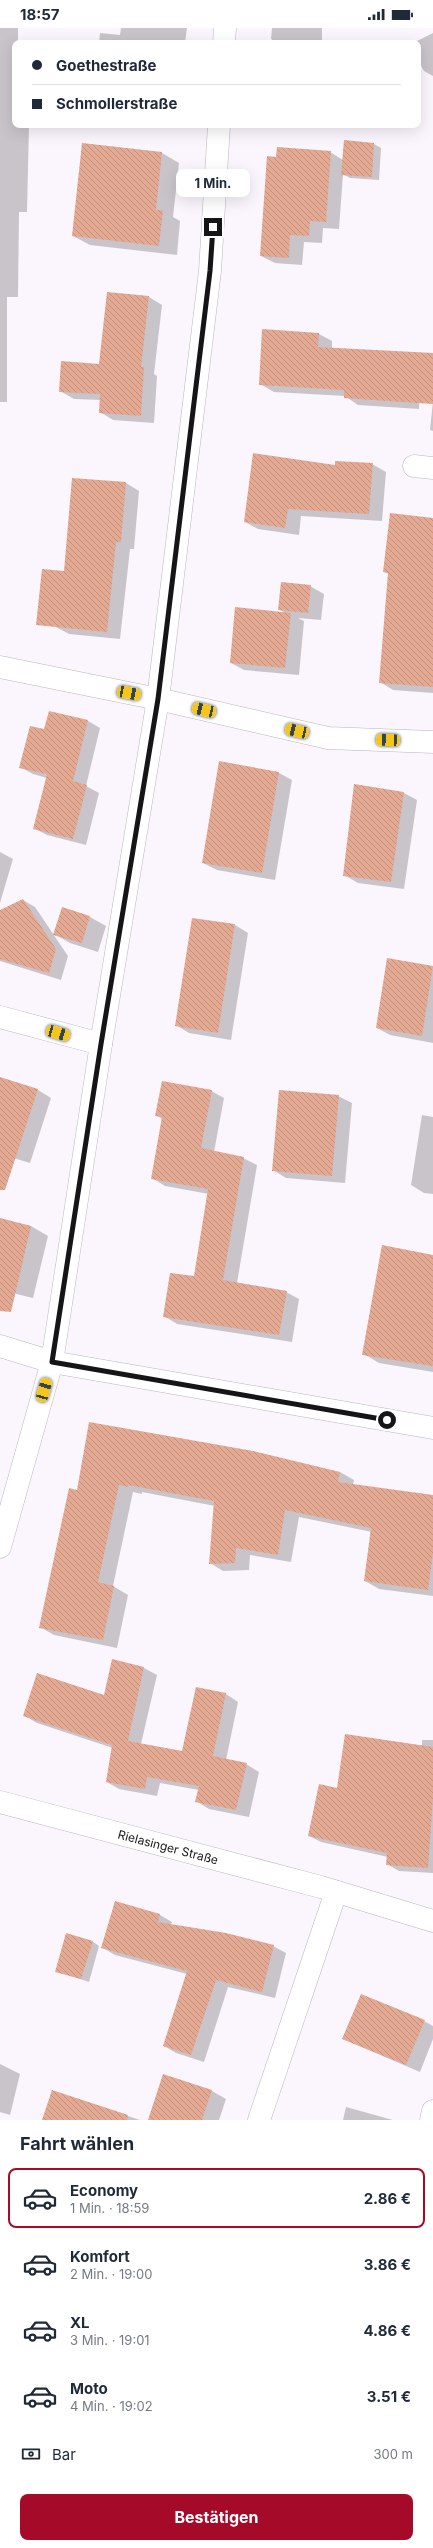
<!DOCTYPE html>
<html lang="de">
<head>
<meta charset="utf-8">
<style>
  body { margin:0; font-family:Inter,sans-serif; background:#f6f6f7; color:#1f2937; height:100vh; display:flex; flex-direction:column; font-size:15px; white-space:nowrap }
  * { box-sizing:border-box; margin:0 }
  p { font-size:13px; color:#747a83 }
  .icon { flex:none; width:22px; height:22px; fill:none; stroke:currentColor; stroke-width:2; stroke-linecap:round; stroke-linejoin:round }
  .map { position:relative; height:2092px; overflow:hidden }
  .sheet { display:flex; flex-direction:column; background:#fff; flex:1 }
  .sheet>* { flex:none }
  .hud { position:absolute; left:12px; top:12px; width:409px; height:88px; border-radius:8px; box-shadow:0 4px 16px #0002; display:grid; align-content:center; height:88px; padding:0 20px; background:#fff }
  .end { position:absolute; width:18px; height:18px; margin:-9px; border:5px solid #151416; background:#fff; box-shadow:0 0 0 2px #fff }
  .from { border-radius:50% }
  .bubble { position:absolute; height:28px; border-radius:8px; background:#fff; box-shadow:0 4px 16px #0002; font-size:13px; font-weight:700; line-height:28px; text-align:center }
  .car { position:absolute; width:12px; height:24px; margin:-12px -6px; border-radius:5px; box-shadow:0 0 3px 1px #0007; background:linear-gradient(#f5c518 24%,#345 0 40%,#f5c518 0 76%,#345 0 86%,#f5c518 0) }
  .hud b { display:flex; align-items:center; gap:14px; height:38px; font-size:15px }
  .hud b+b { border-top:1px solid #e0e1e3 }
  .hud i { width:10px; height:10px; background:#1f2937 }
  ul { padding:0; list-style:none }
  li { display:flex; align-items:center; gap:12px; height:60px; margin:0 8px 6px; padding:0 12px; border:2px solid transparent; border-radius:8px }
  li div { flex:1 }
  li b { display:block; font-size:15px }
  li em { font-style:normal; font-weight:700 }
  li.current { border-color:#a50a29 }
  li>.icon { width:36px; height:36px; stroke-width:1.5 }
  h2 { padding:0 20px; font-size:18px; line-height:48px }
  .pay { display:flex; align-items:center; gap:10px; height:44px; padding:0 20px; font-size:15px }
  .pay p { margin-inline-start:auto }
  .primary-button { display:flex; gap:8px; margin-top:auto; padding:8px 20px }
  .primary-button a { flex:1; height:46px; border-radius:8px; background:#a50a29; color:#fff; font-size:16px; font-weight:700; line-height:46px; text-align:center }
  .status { display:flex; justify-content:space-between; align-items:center; height:28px; padding:0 20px; background:#fff; direction:ltr }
  .status svg { height:11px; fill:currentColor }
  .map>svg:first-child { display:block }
  .shadow { fill:#0003 }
  .building { fill:url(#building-back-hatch) }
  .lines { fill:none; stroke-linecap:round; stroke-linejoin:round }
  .minor-casing { stroke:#bab6bc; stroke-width:23 }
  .minor { stroke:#fff; stroke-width:22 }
  .route { stroke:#151416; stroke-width:5 }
  .labels { text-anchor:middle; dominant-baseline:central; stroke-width:3; stroke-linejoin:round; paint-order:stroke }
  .street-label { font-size:12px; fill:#151416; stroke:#fff }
</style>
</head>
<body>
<div class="status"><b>18:57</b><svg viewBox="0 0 49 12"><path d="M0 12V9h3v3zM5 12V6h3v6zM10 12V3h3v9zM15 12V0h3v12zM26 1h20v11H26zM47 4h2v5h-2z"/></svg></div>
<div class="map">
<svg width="433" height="2092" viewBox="0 0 433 2092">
  <defs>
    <pattern id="building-back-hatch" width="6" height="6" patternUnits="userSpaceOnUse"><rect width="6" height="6" fill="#e3a993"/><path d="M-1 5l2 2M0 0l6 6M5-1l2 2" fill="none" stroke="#c2917e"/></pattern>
  </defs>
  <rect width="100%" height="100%" fill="#fbf6fd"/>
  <path class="shadow" d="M0,0h18v15h-3v82h14l-2,87h-8l-1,85h-11v105h-7z
    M121,0h66l-2,15h-86l1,-10 20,2z
    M272,0h50v15h-45l-6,-4z
    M433,5v43l-9,-5 -6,-11v-17h-5z
    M345,114l29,2 7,4 -2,32 -29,-2 -7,-4 -4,55 -16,-1 -1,15 -18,-1 -2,23 -27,-2 -14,-7 16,-98 53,-6 13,8z
    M162,125l17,10 -6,54 7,4 -3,34 -87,-10 -17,-9z
    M149,269l13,8 -8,69 3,2 -3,47 -41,-3 -13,-8 1,-12 -27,-1 -14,-8 40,-26z
    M319,306l13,7v8l90,11 -3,49 -61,-4 -13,-9 -71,-4 -14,-8z
    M433,373v30l-3,-1z
    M372,436l14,8 -4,49 -81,-5 -2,19 -41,-6 -13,-7 91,-56z
    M73,451l53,4 13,8 -5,58h-4l-10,90 -51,-5 -13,-7 14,-56z
    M433,491v174l-40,-3 -13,-8 9,-108 -5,-2z
    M310,558l14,8 -3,26 -23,-2 6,3 -5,54 -55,-5 -13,-7 54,-50 -6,-4z
    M50,684l38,9 12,7 -14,58 13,7 -13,52 -39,-10 -13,-7 13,-50 -14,-4 -13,-7 25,-37z
    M220,734l59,11 13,7 -17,100 -58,-10 -14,-7z
    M355,757l49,8 13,7 -13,89 -46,-6 -14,-8z
    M0,824l13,7 -13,44z
    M23,872l12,7 33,49 -7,24 -61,-19v-50z
    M62,881l28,8 16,9 -8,26 -28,-9 -16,-9z
    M193,891l42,6 13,8 -17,107 -42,-7 -13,-8z
    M388,932l45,7v76l-43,-8 -13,-7z
    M0,1050l38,12 13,8 -21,65 -30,-9z
    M211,1063l13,7 -10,54 29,6 14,7 -20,118 49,9 13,7 -7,43 -115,-18 -13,-8 31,-39 14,-83 -44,-8 -13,-8 10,-59 -6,-4z
    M338,1068l14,7 -7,80 -59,-5 -13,-8z
    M422,1087l11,2v77l-9,-1 -13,-8z
    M0,1191l31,7 17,10 -15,62 -33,-8z
    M433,1228v116l-54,-9 -15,-9z
    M90,1396l250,48 14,8 -1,5 80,11v100l-54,-7 -14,-8 7,-49 -73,-15 -8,45 -41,-7 -1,15 -26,1 -13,-8 5,-57 -73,-14v2l-9,-2 -20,94 15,9 -11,53 -63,-13 -14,-8 38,-136z
    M113,1633l31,7 13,7 -16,69 42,8 13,-64 30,6 12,8 -12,58 20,4 13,8 -10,45 -40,-8 -13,-8 3,-11 -39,-7 -3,13 -38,-7 -12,-7 6,-34 -76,-25 -12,-7 79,-19z
    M422,1712h11v133l-34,-2 -12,-7 1,-7 -67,-15 -12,-6 29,-47 84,-43z
    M115,1874l45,13 12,7 -1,3 102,21 13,7 -11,45 -47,-11 -24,75 -28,-9 -12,-7 23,-72 -72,-19 -12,-7z
    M92,1913l7,5 -10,36 -33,-11z
    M424,1993l9,5v13l-13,33 -77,-33z
    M0,2036l20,10 -10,41 -10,-3z
    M164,2047l48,16 14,8 -7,21h-69z
    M53,2063l87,29h-97z
    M346,2079l47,13h-50z"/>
  <path class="building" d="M344,112l30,3 -2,34 -31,-2z
    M82,115l80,9 -6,58h7l-4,36 -87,-10z
    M277,119l54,4 -5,71 -16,-1 -1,15 -19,-1 -1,23 -29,-2 7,-100 9,1z
    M107,264l42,4 -8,71h3l-3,49 -42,-3 1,-19 -41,-2 2,-31 38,3z
    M262,301l57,4 -1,14 115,6v51l-89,-6v-8l-85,-5z
    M253,425l82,12v-4l38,2 -4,51 -81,-5 -3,19 -41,-6z
    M72,450l54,4 -5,60h-5l-9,90 -71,-7 6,-56 22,2z
    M390,485l43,5v169l-54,-4 9,-110 -5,-1z
    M281,554l30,3 -3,28 -30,-3z
    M235,579l56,6 -6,55 -55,-5z
    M49,683l39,9 -15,61 14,4 -14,54 -40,-10 14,-55 -28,-6 11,-42 14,3z
    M219,733l60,11 -17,101 -60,-10z
    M354,756l50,8 -13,90 -48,-6z
    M23,871l33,50 -7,24 -49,-14v-49z
    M62,879l28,9 -8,27 -29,-8z
    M192,890l43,6 -17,109 -43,-7z
    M387,930l46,8 -11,70 -46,-8z
    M0,1049l38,12 -33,101h-5z
    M162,1053l50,9 -11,58 43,9 -21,123 64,11 -8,44 -116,-18 7,-44 24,3 14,-87 -57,-10 11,-62 -7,-1z
    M279,1062l60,5 -7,81 -60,-5z
    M0,1190l31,8 -20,86 -11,-1z
    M382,1217l51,10v111l-71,-11z
    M89,1394l164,29 87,21 -2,10 95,13v58l-5,37 -64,-9 7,-53 -86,-18 -7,45 -42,-7 -1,15 -26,1 5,-63 -86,-16v2l-9,-2 -21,97 16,4 -11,54 -64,-12 30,-140 8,2z
    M112,1631l32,8 -16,74 54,10 14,-64 30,6 -13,63 34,7 -11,47 -41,-8 4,-16 -52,-9 -2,12 -39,-7 6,-37 -89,-29 14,-43 67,22z
    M345,1706l88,13v51l-5,70 -42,-3 1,-12 -79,-17 11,-52 18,4z
    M115,1873l45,13 -2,8 68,11 48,12 -12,47 -46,-12 -25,75 -28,-9 24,-75 -86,-23z
    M66,1905l27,8 -12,38 -26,-7z
    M361,1966l64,26 -19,45 -64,-26z
    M163,2046l49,16 -10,30h-54z
    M52,2062l76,25 -1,5h-85z"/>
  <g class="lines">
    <g class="minor-casing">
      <g id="minor">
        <path d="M224,15l1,-15"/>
        <path d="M414,438l19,2"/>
        <path d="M0,639l158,32 170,39 105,4"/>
        <path d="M0,989l101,27"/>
        <path d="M0,1318l52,16 381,66"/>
        <path d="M0,1519l52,-185 49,-318 57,-345 52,-428 9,-146"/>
        <path id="s1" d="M0,1774l321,85 112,34"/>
        <path d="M259,2092l77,-228"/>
        <path d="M431,2092l2,-9"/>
      </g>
    </g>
    <use href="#minor" class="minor"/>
  </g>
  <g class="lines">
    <path class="route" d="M213,199l-3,44 -52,428 -57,345 -49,318 335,58"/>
  </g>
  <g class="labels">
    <g class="street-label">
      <text stroke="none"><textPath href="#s1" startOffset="174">Rielasinger Straße</textPath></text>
    </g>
  </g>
</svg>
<i class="end from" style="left:387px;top:1392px"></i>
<i class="end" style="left:213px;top:199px"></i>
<div class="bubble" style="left:176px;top:141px;width:74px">1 Min.</div>
<i class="car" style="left:129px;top:665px;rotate:101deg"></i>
<i class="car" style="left:204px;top:682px;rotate:283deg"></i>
<i class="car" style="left:297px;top:703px;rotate:283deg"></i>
<i class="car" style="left:388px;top:712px;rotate:272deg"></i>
<i class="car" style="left:58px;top:1005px;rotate:106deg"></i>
<i class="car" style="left:44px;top:1362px;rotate:16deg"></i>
<div class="hud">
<b><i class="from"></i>Goethestraße</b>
<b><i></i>Schmollerstraße</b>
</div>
</div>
<section class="sheet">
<h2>Fahrt wählen</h2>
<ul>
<li class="current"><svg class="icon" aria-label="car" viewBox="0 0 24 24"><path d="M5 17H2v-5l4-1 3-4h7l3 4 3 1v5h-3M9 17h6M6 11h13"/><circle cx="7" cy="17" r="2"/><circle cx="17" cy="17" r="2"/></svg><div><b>Economy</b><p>1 Min. · 18:59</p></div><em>2.86 €</em></li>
<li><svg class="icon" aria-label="car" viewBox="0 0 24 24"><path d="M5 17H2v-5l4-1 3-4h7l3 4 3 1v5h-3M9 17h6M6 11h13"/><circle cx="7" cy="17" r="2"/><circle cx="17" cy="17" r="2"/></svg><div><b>Komfort</b><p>2 Min. · 19:00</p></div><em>3.86 €</em></li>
<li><svg class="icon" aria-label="car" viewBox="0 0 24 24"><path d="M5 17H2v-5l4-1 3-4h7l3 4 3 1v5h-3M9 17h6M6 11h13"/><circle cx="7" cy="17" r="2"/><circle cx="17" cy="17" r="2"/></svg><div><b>XL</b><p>3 Min. · 19:01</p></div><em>4.86 €</em></li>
<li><svg class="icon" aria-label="car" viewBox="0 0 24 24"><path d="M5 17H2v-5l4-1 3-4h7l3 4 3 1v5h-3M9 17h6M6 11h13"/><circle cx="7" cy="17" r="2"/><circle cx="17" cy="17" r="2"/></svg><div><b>Moto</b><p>4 Min. · 19:02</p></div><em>3.51 €</em></li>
</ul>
<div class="pay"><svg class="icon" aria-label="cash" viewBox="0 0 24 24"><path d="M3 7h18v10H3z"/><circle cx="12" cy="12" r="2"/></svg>Bar<p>300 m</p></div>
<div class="primary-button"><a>Bestätigen</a></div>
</section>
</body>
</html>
